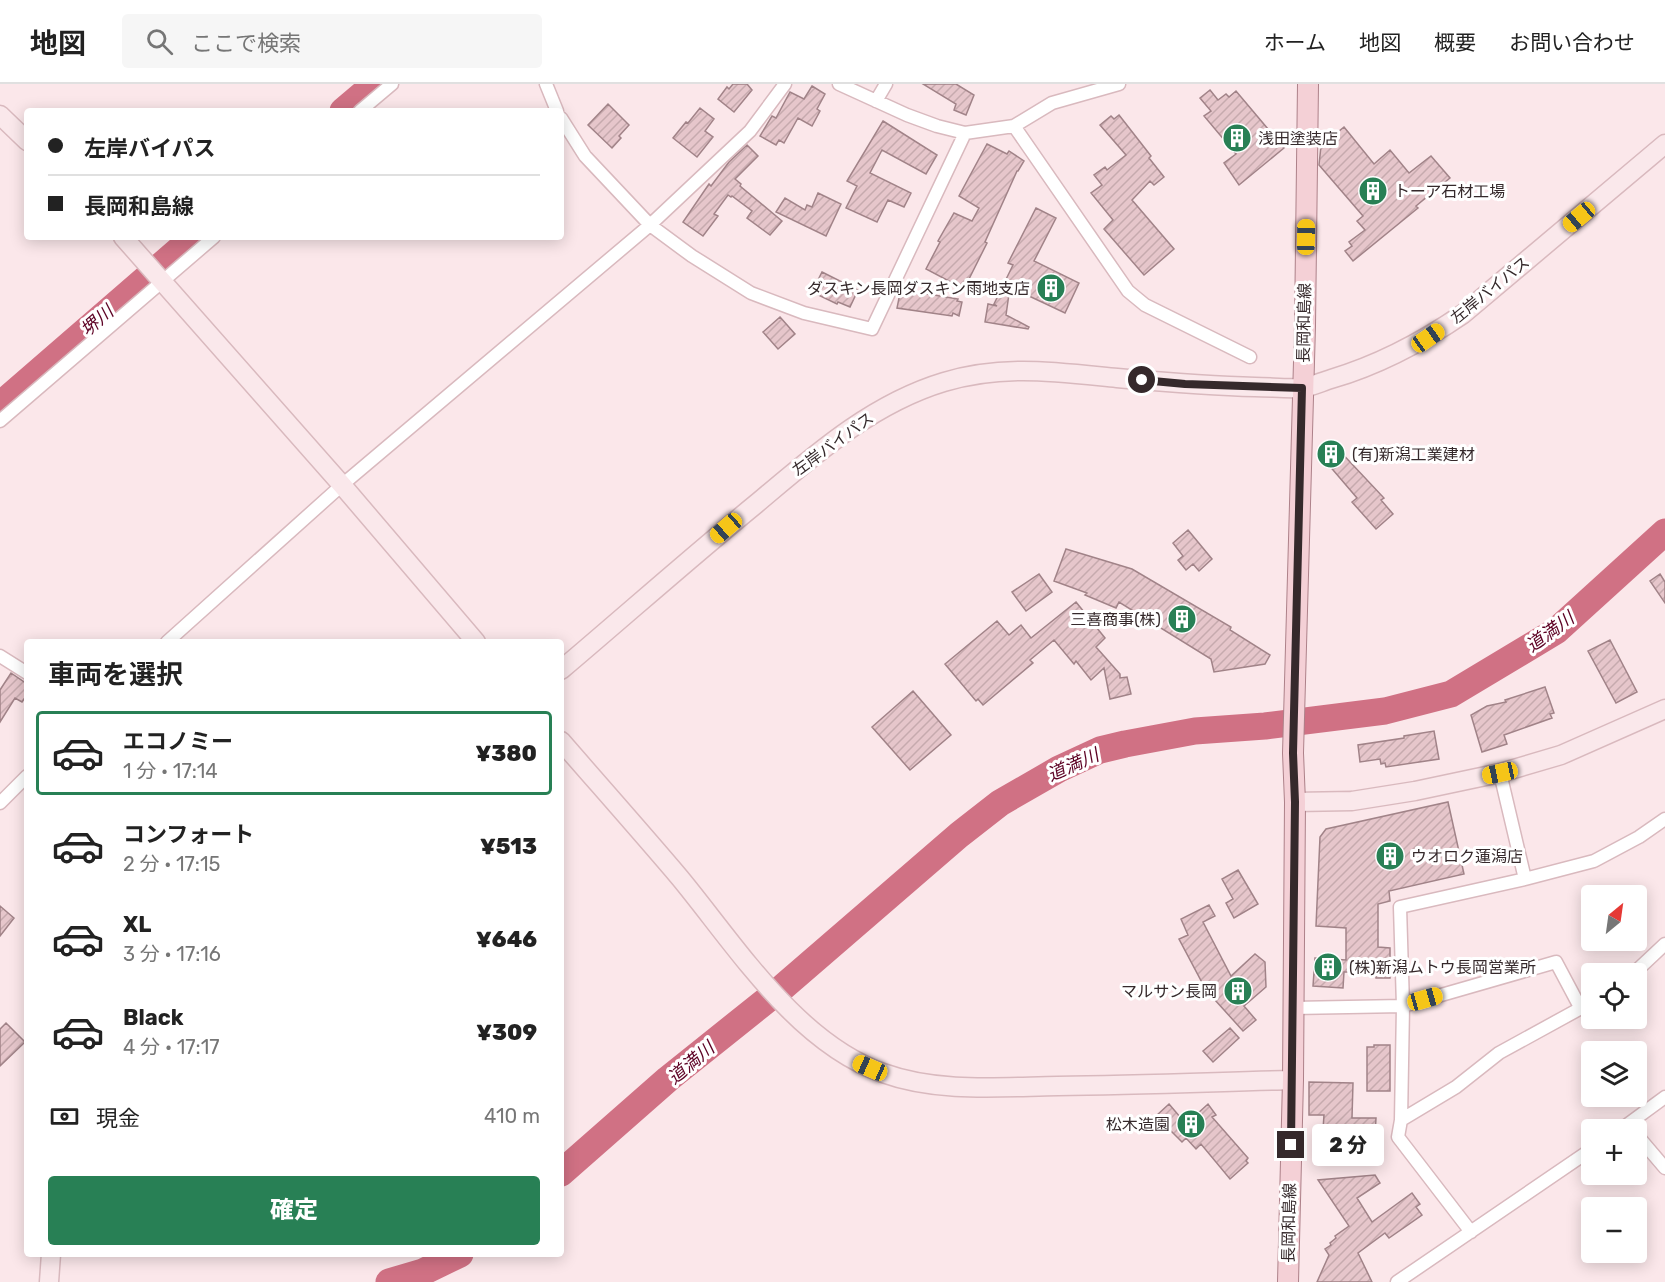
<!DOCTYPE html>
<html lang="ja">
<head>
<meta charset="utf-8">
<style>
  body { margin:0; font-family:Rubik,"Noto Sans JP",sans-serif; background:#f6f6f6; color:#222; height:100vh; display:flex; flex-direction:column; font-size:22px; white-space:nowrap }
  * { box-sizing:border-box; margin:0 }
  p { font-size:20px; color:#767676 }
  .icon { flex:none; width:33px; height:33px; fill:none; stroke:currentColor; stroke-width:2; stroke-linecap:round; stroke-linejoin:round }
  .map { position:relative; flex:1; overflow:hidden }
  .drawer { position:absolute; left:24px; top:555px; width:540px; height:618px; display:flex; flex-direction:column; background:#fff; border-radius:6px; box-shadow:0 3px 15px #0003 }
  .drawer>* { flex:none }
  .top-card { position:absolute; left:24px; top:24px; width:540px; height:132px; border-radius:6px; box-shadow:0 3px 15px #0003; display:grid; align-content:center; height:132px; padding:0 24px; background:#fff }
  .needle { width:39px; rotate:29deg }
  .controls { position:absolute; left:1581px; top:801px; display:grid; gap:12px }
  .controls a { display:grid; place-items:center; width:66px; height:66px; border-radius:6px; background:#fff; box-shadow:0 3px 15px #0003; font-size:30px }
  .end { position:absolute; width:27px; height:27px; margin:-14px; border:8px solid #35292b; background:#fff; box-shadow:0 0 0 3px #fff }
  .from { border-radius:50% }
  .bubble { position:absolute; height:42px; border-radius:6px; background:#fff; box-shadow:0 3px 15px #0003; font-size:20px; font-weight:800; line-height:42px; text-align:center }
  .car { position:absolute; width:18px; height:36px; margin:-18px -9px; border-radius:8px; box-shadow:0 0 4px 2px #0007; background:linear-gradient(#f5c518 24%,#345 0 40%,#f5c518 0 76%,#345 0 86%,#f5c518 0) }
  .top-card b { display:flex; align-items:center; gap:21px; height:57px; font-size:22px }
  .top-card b+b { border-top:2px solid #e0e0e0 }
  .top-card i { width:15px; height:15px; background:#222 }
  ul { padding:0; list-style:none }
  li { display:flex; align-items:center; gap:18px; height:84px; margin:0 12px 9px; padding:0 12px; border:3px solid transparent; border-radius:6px }
  li div { flex:1 }
  li b { display:block; font-size:22px }
  li em { font-style:normal; font-weight:800 }
  li.selected { border-color:#288055 }
  li>.icon { width:54px; height:54px; stroke-width:1.5 }
  h2 { padding:0 24px; font-size:27px; line-height:72px }
  .pay { display:flex; align-items:center; gap:15px; height:66px; padding:0 24px; font-size:22px }
  .pay p { margin-inline-start:auto }
  .primary-button { display:flex; gap:12px; margin-top:auto; padding:12px 24px }
  .primary-button a { flex:1; height:69px; border-radius:6px; background:#288055; color:#fff; font-size:24px; font-weight:800; line-height:69px; text-align:center }
  header { display:flex; align-items:center; gap:36px; box-sizing:border-box; height:84px; padding:0 30px; background:#fff; border-bottom:2px solid #e0e0e0 }
  header strong { font-size:28px }
  nav { display:flex; gap:33px; margin-inline-start:auto; font-size:21px }
  .search { width:420px; height:54px; background:#f6f6f6; display:flex; align-items:center; gap:15px; box-sizing:border-box; padding:0 21px; border-radius:6px; color:#767676; font-size:22px }
  .map>svg:first-child { display:block }
  .lines { fill:none; stroke-linecap:round; stroke-linejoin:round }
  .river { stroke:#d07184; stroke-width:27 }
  .building { fill:url(#building-hatch); stroke:#a18388; stroke-width:1.5 }
  .street-casing { stroke:#d9b9be; stroke-width:15 }
  .secondary-casing { stroke:#d9b9be; stroke-width:21 }
  .primary-casing { stroke:#ad8189; stroke-width:22 }
  .street { stroke:#fff; stroke-width:12 }
  .secondary { stroke:#fae8eb; stroke-width:18 }
  .primary { stroke:#f4d0d6; stroke-width:20 }
  .route { stroke:#35292b; stroke-width:8 }
  .labels { text-anchor:middle; dominant-baseline:central; stroke-width:6; stroke-linejoin:round; paint-order:stroke }
  .poi-label { font-size:16px; fill:#35292b; stroke:#fff; text-anchor:start }
  .street-label { font-size:16px; fill:#35292b; stroke:#fff }
  .water-label { font-size:18px; font-style:italic; fill:#5d0224; stroke:#fff }
</style>
</head>
<body>
<header>
<strong>地図</strong>
<div class="search"><svg class="icon" aria-label="search" viewBox="0 0 24 24"><circle cx="10" cy="10" r="6"/><path d="M15 15l6 6"/></svg>ここで検索</div>
<nav><a>ホーム</a><a>地図</a><a>概要</a><a>お問い合わせ</a></nav>
</header>
<div class="map">
<svg width="1665" height="1198" viewBox="0 0 1665 1198">
  <defs>
    <pattern id="building-hatch" width="6" height="6" patternUnits="userSpaceOnUse" patternTransform="scale(1.5)"><rect width="6" height="6" fill="#e6c6cb"/><path d="M-1 1l2-2M0 6l6-6M5 7l2-2" fill="none" stroke="#c6aaae"/></pattern>
  </defs>
  <rect width="100%" height="100%" fill="#fbe7ea"/>
  <g class="lines">
    <path class="river" d="M343,27l32,-27
      M0,321l194,-168
      M561,1089l107,-94 115,-92 176,-152 41,-32 59,-34 41,-19 25,-6 70,-13 70,-5 120,-15 66,-17 105,-63 109,-99
      M389,1198l34,-10 37,-18"/>
  </g>
  <path class="building" d="M733,0h14l5,6 -18,22 -16,-13 9,-12 2,2z
    M923,0h33l18,11 -8,20 -12,-5 2,-6z
    M812,2l13,8 -8,15 3,2 -8,15 -14,-8 -14,25 -5,-3 -3,5 -16,-9 12,-20 4,2 14,-26 14,7z
    M1210,6l8,10 8,-6 3,3 7,-6 48,57 -45,37 -15,-22 12,-9 -32,-38 7,-5 -11,-13z
    M608,20l21,21 -10,11 2,2 -9,10 -24,-23z
    M700,24l14,11 -9,12 8,6 -16,20 -24,-19 13,-16 2,1z
    M1119,31l32,41 -2,2 15,19 -10,8 -4,-4 -18,19 42,49 -30,26 -40,-46 9,-9 -22,-27 11,-8 -8,-10 11,-8 2,3 19,-15 -26,-30 11,-9 3,3z
    M883,37l54,34 -11,19 -44,-24 -12,23 41,20 -7,14 -16,-7 -11,22 -31,-14 11,-22 -10,-5z
    M1344,43l30,37 16,-14 19,23 22,-17 19,22 -34,28 2,2 -65,53 -8,-10 7,-5 -3,-4 16,-12 -8,-9 6,-5 -44,-51 2,-19z
    M987,60l20,10 2,-3 15,10 -6,10h-1l-32,71 2,1 -23,46 -38,-20 14,-27 -2,-1 16,-28 18,8 7,-13 -20,-12z
    M747,61l11,11 -23,23 6,5 -1,2 42,35 -12,14 -23,-17 5,-7 -20,-15 -1,1 -3,-2 -14,19 4,2 -15,20 -20,-14 26,-38 2,2 18,-24z
    M818,109l23,11 -15,32 -50,-24 9,-14 20,12 2,-5 5,2z
    M1036,124l20,10 -22,43 45,22 -14,30 -55,-26 -4,28 23,12 -1,2 -43,-7 3,-18 9,2 -3,-2 19,-39 -5,-2z
    M822,188l36,18 -8,17 -12,-5 -1,2 -25,-12z
    M910,207l48,8 -1,2 5,1 -3,14 -6,-3 -1,3 -55,-8 3,-15 9,1z
    M780,233l15,17 -17,15 -15,-17z
    M1335,362l49,52 -3,2 12,14 -17,15 -24,-27 5,-4 -36,-42z
    M1188,446l24,29 -13,12 -6,-7 -7,6 -8,-10 5,-4 -10,-13z
    M1066,465l66,20 99,58 -1,3 40,25 -5,9 -51,8 -3,-13 -92,-57 -3,6 -31,-13 2,-2 -33,-12z
    M1039,490l13,18 -26,19 -14,-19z
    M1660,490l5,8v21l-15,-22z
    M1076,518l29,36 -9,9 24,27v4l7,-1 4,17 -21,5 -6,-31 -13,12 -15,-19 -2,3 -20,-24 -24,20 3,3 -50,42 -5,-6 -2,2 -31,-37 52,-43 12,14 12,-10 10,13z
    M1610,556l27,52 -21,11 -28,-52z
    M11,589l16,11v11l-5,7 -7,-4 -15,24v-32z
    M1545,603l9,26 -4,1 2,4 -48,17 3,9 -25,8 -11,-37 16,-9 19,-4 -1,-2z
    M913,607l38,44 -41,35 -38,-43z
    M1434,647l5,28 -53,8 -1,-4 -4,1 -1,-5 -20,3 -2,-17 46,-7v-2z
    M1448,718l16,72 -75,17 1,10 -12,3v43l12,1v30h-14v-6h-32l-1,16 -30,-2 2,-28 31,2v-32l-30,-2 4,-89 6,-8z
    M1238,786l20,34 -24,14 -8,-15 7,-4 -11,-20z
    M1209,821l6,11 -12,6 28,54 24,-22 10,8 1,25 -22,19 12,14 -13,11 -37,-41 -27,-51 9,-4 -7,-16z
    M0,822l14,12 -14,18z
    M6,939l19,19 -25,24v-37z
    M1230,944l9,10 -26,24 -10,-11z
    M1374,961h16v46h-23v-44h7z
    M1309,998l44,1 -1,35h24l-2,34 6,8 -66,-2v-15l8,1 2,-29h-15z
    M1169,1020l17,20 22,-20 8,11 -4,2 36,41 -2,3 2,2 -18,16 -29,-35 -5,5 -10,-11 -4,4 -26,-26z
    M1375,1091l5,8 -23,15 15,24 40,-29 8,11 -4,3 6,8 -33,23 -4,-5 -27,20 14,29h-55l12,-27 -4,-6 6,-4 -1,-2 6,-5 -1,-2 14,-10 -31,-46z"/>
  <g class="lines">
    <g class="street-casing">
      <path id="street" d="M546,0l11,27
        M839,0l68,31 30,11 28,7 49,-7 38,-23 67,-19
        M876,17l10,-17
        M360,27l32,-27
        M561,34l24,38 65,69 42,31 59,37 53,20 68,16 93,-196
        M1014,42l114,165 17,14 105,52
        M0,337l214,-184
        M167,558l175,-157 308,-260 100,-94 35,-47
        M0,572l27,17
        M1500,689l25,106
        M0,719l27,-27
        M1633,890l32,-30
        M1293,924l110,-2 153,-44 25,47
        M1401,1036l55,-33 43,-34 93,-51
        M1620,1046l45,-33
        M1636,1050l29,34
        M1471,1148l-73,-95 3,-17 2,-114 -3,-99 125,-28 69,-18 45,-24 26,-18
        M1397,1198l195,-133"/>
    </g>
    <g class="secondary-casing">
      <path id="secondary" d="M0,31l27,26
        M123,153l219,248 134,157
        M561,586c65,-55 129,-112 195,-166 57,-48 115,-100 188,-122 59,-18 113,-10 173,-4 46,4 92,8 138,9 15,0 31,2 46,1 10,-1 20,-6 30,-9 48,-14 91,-37 132,-65l202,-170
        M561,657c40,46 80,91 119,137 56,68 117,165 203,195 55,20 117,14 175,13 78,-1 157,-4 235,-6
        M1295,718l57,-1 63,-10 85,-18 61,-18 104,-46
        M49,1198l2,-28"/>
    </g>
    <g class="primary-casing">
      <path id="primary" d="M1288,1198l5,-202 2,-278 -2,-49 12,-427 3,-242"/>
    </g>
    <use href="#street" class="street"/>
    <use href="#secondary" class="secondary"/>
    <use href="#primary" class="primary"/>
  </g>
  <g class="lines">
    <path class="route" d="M1142,296l43,4 117,4 -9,365 2,49 -4,343"/>
  </g>
  <defs>
    <g id="building-disc" transform="scale(1.5)"><circle r="9.5" fill="#288055" stroke="#fff"/><path d="M-4-6H4V6H1V3H-1V6H-4ZM-2.5-4.3h1.7v1.8h-1.7ZM.8-4.3h1.7v1.8H.8ZM-2.5-1h1.7V.8h-1.7ZM.8-1h1.7V.8H.8Z" fill="#fff"/></g>
  </defs>
  <g fill-rule="evenodd">
    <use href="#building-disc" x="1237" y="54"/>
    <use href="#building-disc" x="1373" y="107"/>
    <use href="#building-disc" x="1051" y="204"/>
    <use href="#building-disc" x="1331" y="370"/>
    <use href="#building-disc" x="1182" y="535"/>
    <use href="#building-disc" x="1390" y="772"/>
    <use href="#building-disc" x="1328" y="883"/>
    <use href="#building-disc" x="1238" y="907"/>
    <use href="#building-disc" x="1191" y="1040"/>
  </g>
  <g class="labels">
    <g class="poi-label">
      <text x="1258" y="54">浅田塗装店</text>
      <text x="1394" y="107">トーア石材工場</text>
      <text x="1030" y="204" text-anchor="end">ダスキン長岡ダスキン雨地支店</text>
      <text x="1352" y="370">(有)新潟工業建材</text>
      <text x="1161" y="535" text-anchor="end">三喜商事(株)</text>
      <text x="1411" y="772">ウオロク蓮潟店</text>
      <text x="1349" y="883">(株)新潟ムトウ長岡営業所</text>
      <text x="1217" y="907" text-anchor="end">マルサン長岡</text>
      <text x="1170" y="1040" text-anchor="end">松木造園</text>
    </g>
    <g class="street-label">
      <text transform="translate(1490 206) rotate(-39)">左岸バイパス</text>
      <text transform="translate(1304 239) rotate(-89)">長岡和島線</text>
      <text transform="translate(833 360) rotate(-36)">左岸バイパス</text>
      <text transform="translate(1289 1139) rotate(-89)">長岡和島線</text>
    </g>
    <g class="water-label">
      <text transform="translate(97 237) rotate(-41)">堺川</text>
      <text transform="translate(1550 548) rotate(-36)">道満川</text>
      <text transform="translate(1073 681) rotate(-24)">道満川</text>
      <text transform="translate(691 979) rotate(-40)">道満川</text>
    </g>
  </g>
</svg>
<div class="controls">
<a><svg class="needle" viewBox="-14 -14 28 28"><path d="M0-13l5 13h-10z" fill="#e53935"/><path d="M0 13l5-13h-10z" fill="#767676"/></svg></a>
<a><svg class="icon" aria-label="locate" viewBox="0 0 24 24"><circle cx="12" cy="12" r="6"/><path d="M12 2v4M12 18v4M2 12h4M18 12h4"/></svg></a>
<a><svg class="icon" aria-label="layers" viewBox="0 0 24 24"><path d="M12 4l9 5-9 5-9-5zM3 14l9 5 9-5"/></svg></a>
<a>+</a>
<a>−</a>
</div>
<i class="end from" style="left:1142px;top:296px"></i>
<i class="end" style="left:1291px;top:1061px"></i>
<div class="bubble" style="left:1312px;top:1040px;width:72px">2 分</div>
<i class="car" style="left:1579px;top:133px;rotate:230deg"></i>
<i class="car" style="left:1306px;top:153px;rotate:1deg"></i>
<i class="car" style="left:1428px;top:254px;rotate:55deg"></i>
<i class="car" style="left:726px;top:444px;rotate:229deg"></i>
<i class="car" style="left:1500px;top:689px;rotate:258deg"></i>
<i class="car" style="left:1425px;top:915px;rotate:74deg"></i>
<i class="car" style="left:870px;top:984px;rotate:294deg"></i>
<div class="top-card">
<b><i class="from"></i>左岸バイパス</b>
<b><i></i>長岡和島線</b>
</div>
<section class="drawer">
<h2>車両を選択</h2>
<ul>
<li class="selected"><svg class="icon" aria-label="car" viewBox="0 0 24 24"><path d="M5 17H2v-5l4-1 3-4h7l3 4 3 1v5h-3M9 17h6M6 11h13"/><circle cx="7" cy="17" r="2"/><circle cx="17" cy="17" r="2"/></svg><div><b>エコノミー</b><p>1 分 · 17:14</p></div><em>¥380</em></li>
<li><svg class="icon" aria-label="car" viewBox="0 0 24 24"><path d="M5 17H2v-5l4-1 3-4h7l3 4 3 1v5h-3M9 17h6M6 11h13"/><circle cx="7" cy="17" r="2"/><circle cx="17" cy="17" r="2"/></svg><div><b>コンフォート</b><p>2 分 · 17:15</p></div><em>¥513</em></li>
<li><svg class="icon" aria-label="car" viewBox="0 0 24 24"><path d="M5 17H2v-5l4-1 3-4h7l3 4 3 1v5h-3M9 17h6M6 11h13"/><circle cx="7" cy="17" r="2"/><circle cx="17" cy="17" r="2"/></svg><div><b>XL</b><p>3 分 · 17:16</p></div><em>¥646</em></li>
<li><svg class="icon" aria-label="car" viewBox="0 0 24 24"><path d="M5 17H2v-5l4-1 3-4h7l3 4 3 1v5h-3M9 17h6M6 11h13"/><circle cx="7" cy="17" r="2"/><circle cx="17" cy="17" r="2"/></svg><div><b>Black</b><p>4 分 · 17:17</p></div><em>¥309</em></li>
</ul>
<div class="pay"><svg class="icon" aria-label="cash" viewBox="0 0 24 24"><path d="M3 7h18v10H3z"/><circle cx="12" cy="12" r="2"/></svg>現金<p>410 m</p></div>
<div class="primary-button"><a>確定</a></div>
</section>
</div>
</body>
</html>
